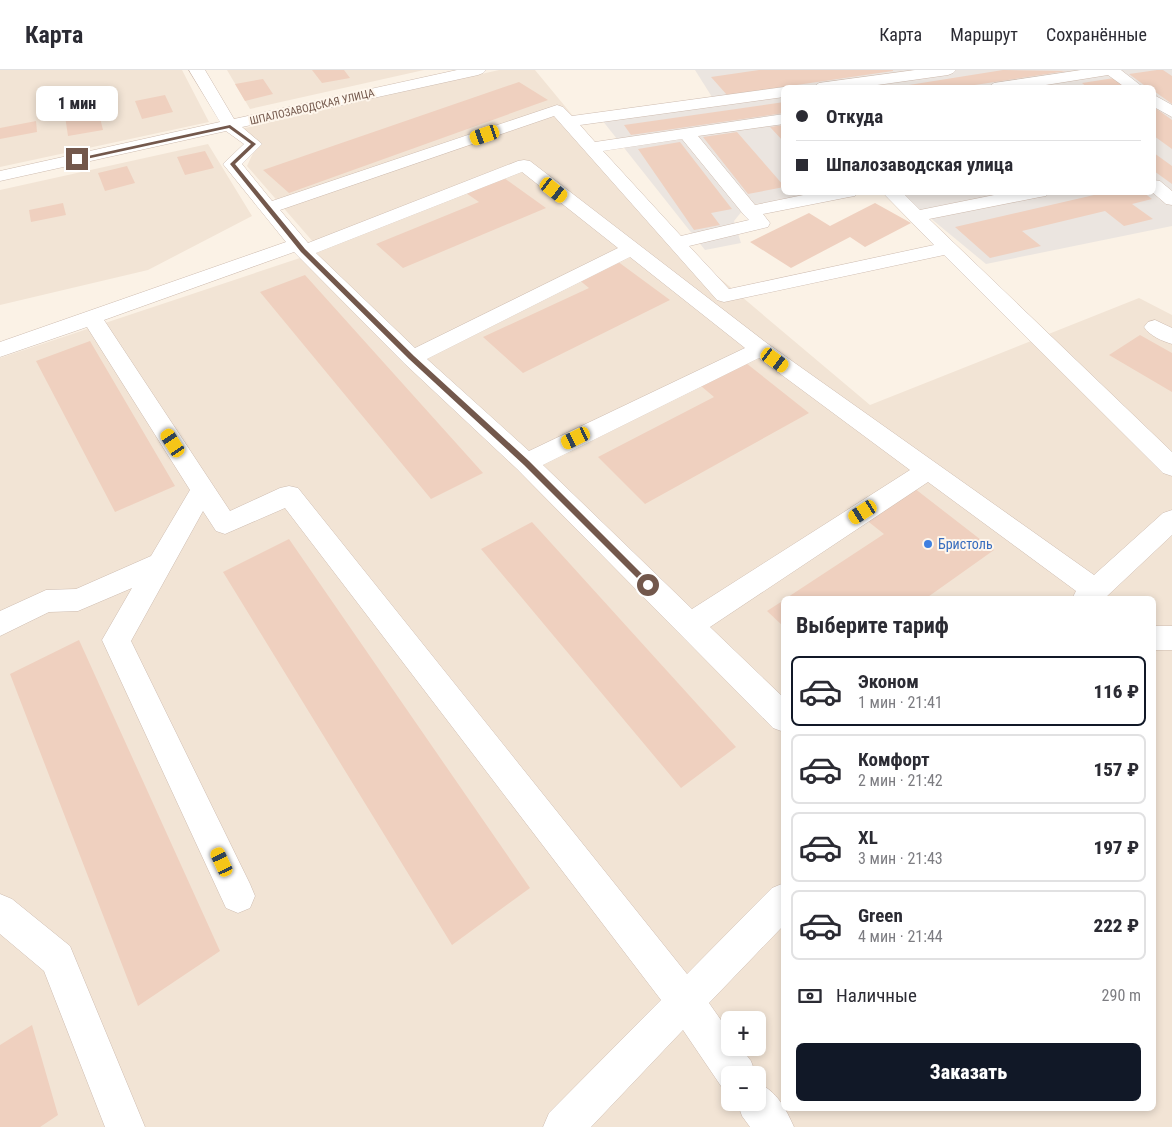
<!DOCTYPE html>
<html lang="ru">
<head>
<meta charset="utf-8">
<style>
  body { margin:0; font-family:"Roboto Condensed",sans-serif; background:#f2f2f3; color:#2b2b33; height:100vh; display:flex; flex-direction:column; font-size:19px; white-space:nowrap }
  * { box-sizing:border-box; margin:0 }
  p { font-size:16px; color:#7c7c81 }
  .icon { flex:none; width:28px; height:28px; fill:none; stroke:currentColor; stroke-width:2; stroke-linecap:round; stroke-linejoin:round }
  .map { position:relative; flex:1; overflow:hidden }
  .panel { position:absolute; left:781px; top:526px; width:375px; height:515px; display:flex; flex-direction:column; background:#fff; border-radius:8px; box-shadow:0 2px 8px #0003 }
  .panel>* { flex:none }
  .top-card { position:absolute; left:781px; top:15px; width:375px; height:110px; border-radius:8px; box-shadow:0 2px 8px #0003; display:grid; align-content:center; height:110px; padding:0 15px; background:#fff }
  .controls { position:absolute; left:721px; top:941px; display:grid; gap:10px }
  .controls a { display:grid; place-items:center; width:45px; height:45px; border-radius:8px; background:#fff; box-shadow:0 2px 8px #0003; font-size:25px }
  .end { position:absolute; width:22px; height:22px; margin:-11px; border:6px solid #73584c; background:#fff; box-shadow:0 0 0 2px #fff }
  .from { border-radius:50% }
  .bubble { position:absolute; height:35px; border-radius:8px; background:#fff; box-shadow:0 2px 8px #0003; font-size:16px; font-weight:800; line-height:35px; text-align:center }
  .car { position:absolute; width:15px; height:30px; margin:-15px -8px; border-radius:6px; box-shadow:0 0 4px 1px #0007; background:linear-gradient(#f5c518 24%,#345 0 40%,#f5c518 0 76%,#345 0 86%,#f5c518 0) }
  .top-card b { display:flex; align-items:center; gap:18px; height:48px; font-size:19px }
  .top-card b+b { border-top:1px solid #e1e1e2 }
  .top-card i { width:12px; height:12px; background:#2b2b33 }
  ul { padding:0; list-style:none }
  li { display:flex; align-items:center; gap:15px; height:70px; margin:0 10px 8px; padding:0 5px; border:2px solid #e1e1e2; border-radius:8px }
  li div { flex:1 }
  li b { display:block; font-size:19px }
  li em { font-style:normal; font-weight:800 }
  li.current { border-color:#111827 }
  li>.icon { width:45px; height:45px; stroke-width:1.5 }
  h2 { padding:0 15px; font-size:22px; line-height:60px }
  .pay { display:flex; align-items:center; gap:12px; height:55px; padding:0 15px; font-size:19px }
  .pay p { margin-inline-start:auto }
  .button { display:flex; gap:10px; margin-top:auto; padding:10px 15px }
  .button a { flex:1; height:58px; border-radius:8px; background:#111827; color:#fff; font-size:20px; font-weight:800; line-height:58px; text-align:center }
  header { display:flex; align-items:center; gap:30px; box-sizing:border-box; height:70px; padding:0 25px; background:#fff; border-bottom:1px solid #e1e1e2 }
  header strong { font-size:24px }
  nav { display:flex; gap:28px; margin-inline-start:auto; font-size:18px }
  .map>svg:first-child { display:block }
  .residential { fill:#f2e4d5; fill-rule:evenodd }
  .industrial { fill:#ebe5e0 }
  .building { fill:#efd0bf }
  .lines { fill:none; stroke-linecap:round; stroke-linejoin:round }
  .minor-casing { stroke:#cebcb0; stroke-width:1 }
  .minor { fill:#fff; fill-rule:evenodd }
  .route { fill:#73584c }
  .shop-dot { fill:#3f7fe0; stroke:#fef6ec; stroke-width:2 }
  .labels { text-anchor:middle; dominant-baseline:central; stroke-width:4; stroke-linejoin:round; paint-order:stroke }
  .far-street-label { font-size:11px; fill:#73584c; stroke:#fef6ec }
  .shop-label { font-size:14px; fill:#366cbe; stroke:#fef6ec; text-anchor:start }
</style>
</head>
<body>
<header>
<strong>Карта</strong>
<nav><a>Карта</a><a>Маршрут</a><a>Сохранённые</a></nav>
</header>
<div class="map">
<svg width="1172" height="1057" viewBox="0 0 1172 1057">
  <rect width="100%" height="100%" fill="#fbf2e6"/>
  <path class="residential" d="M0,0h182l27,52 -209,45z
    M227,0h197l-174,39z
    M499,0h36l143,173 192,162 269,-107 33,17v812h-1172v-769l321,-107 -74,-85 7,-15 -13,-22zM784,529h370v510h-370zM730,950h28v28h-28zM730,1005h28v27h-28z
    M208,74l44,72 -104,54 -148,35v-115z"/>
  <path class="industrial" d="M695,0h477v156l-186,38 -86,-71 254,-1v-104h-370v104l64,1 -101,12 -13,16 7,22 -36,7 -103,-130 110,-23z"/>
  <path class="building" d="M312,0h32l6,8 -28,5z
    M759,0h134v1l-166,24 -16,-18z
    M1003,0l64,1 -112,17h-65z
    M1157,0h6l9,6v28l-18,-13v-3h-6l-19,-14z
    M1114,8l13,10h-39l-6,-5z
    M263,9l10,15 -28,7 -10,-17z
    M519,12l29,18 -259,93 -26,-23z
    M165,25l8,17 -31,7 -7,-18z
    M784,32v11l-153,22 -7,-10z
    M1154,37l18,13v29l-18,-13z
    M98,40l5,20 -35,6 -3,-20z
    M36,51l1,11 -37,7v-11z
    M784,55v17l-14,-15z
    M737,62l47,54v1l-36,7 -45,-57z
    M680,72l52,67 -21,4 9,12 -26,5 -56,-81z
    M205,81l9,17 -29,7 -8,-18z
    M1154,83l18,13v18l-18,-13z
    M127,96l8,17 -30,8 -7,-18z
    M504,108l42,30 -143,60 -27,-24 103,-42 -13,-9z
    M1107,122h36l9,7 -20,5 21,15 -29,7 -19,-15 -83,20 19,15 -51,12 -35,-31z
    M63,133l3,12 -35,7 -2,-12z
    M875,133l36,20 -46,24 -15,-10 -59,31 -41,-26 59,-29 21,13z
    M617,191l53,39 -147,73 -40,-36 106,-49 -11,-9z
    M305,205l178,198 -52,26 -171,-207z
    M1140,265l32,18v39l-63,-37z
    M90,271l85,145 -60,26 -79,-151z
    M746,293l63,50 -164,91 -47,-47 116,-60 -13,-11z
    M914,418l80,62 -69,49h-140l99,-65 -19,-15z
    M532,452l204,225 -55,41 -200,-239z
    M289,469l241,349 -78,57 -229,-373z
    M784,530v27l-17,-16z
    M79,570l141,311 -82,55 -128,-332z
    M32,955l26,90 -18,12h-40v-82z"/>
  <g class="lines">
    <g class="minor-casing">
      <path id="minor" d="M189,0h16l29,49 223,-49h29l-3,3 -5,2 -236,52 20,17 -20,20 30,37 285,-96 6,2 9,9 212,-29 1,1 -1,9 -204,28 15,17 189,-28v10l-86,12 57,69 63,-13h40l-3,4 -6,1 -86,17 7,9 -2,4 -79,19 40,43 205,-44 -52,-53h20l18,18 89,-18h40l-3,4 -6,1 -111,22 243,233v24l-9,-3 -219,-218 -220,47 -7,-2 -163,-184 -274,94 28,33 210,-82 6,-1 6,1 238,183 326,231 69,-62 9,-3v25l-68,64h-32l4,-8 -148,-109 -218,145 74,71v34l-11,-4 -256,-259 -113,-106 -110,-111 -190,68 126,191 50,-23 9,-2 9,2 389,486 85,-86 12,-5v42l-75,78 21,30v15h11l10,13 5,14h-26v16l-7,-2 -40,-59 -92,97h-48l6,-14 112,-113 -376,-492 -60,26 -9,-3 -13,-20 -72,130 119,243 5,12 -5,12 -12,5 -12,-5 -124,-268 30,-52 -54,23 -29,1 -49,24v-25l46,-21 30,-1 75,-33 39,-66 -103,-163 -87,30v-15l286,-100 -63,-78 21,-20 -18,-13 -226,50v-10l220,-49zM682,69l62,76 5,5 -68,16 -78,-85zM522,102l96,76 -203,100 -99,-95zM630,187l115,91 -216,103 -102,-92zM759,288l151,112 -218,139 -149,-144z
        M915,0h41l-3,3 -5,2 -92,13h-44l7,-5z
        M1081,0h40l23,18h-18l-18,-13 -81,13h-40l7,-5z
        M1154,25l18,10v12l-18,-10z
        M1154,110l6,1 12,10v14l-6,-1 -14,-12h2z
        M1155,250l17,8v16c-10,-3 -22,-8 -28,-17l4,-5z
        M1154,556h18v24h-18z
        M0,824l12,5 58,47 75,181h-40l-61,-156 -44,-37z
        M758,1013c19,8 28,26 36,44h-44l-8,-11 -5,-14h21z"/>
    </g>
    <use href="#minor" class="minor"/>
  </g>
  <path class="route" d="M230,55l26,19 -21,20 70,85 109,107 115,105 122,122v4h-5l-122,-122 -115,-106 -108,-107 -71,-88 21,-20 -22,-16 -152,33 -3,-2z"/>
  <circle class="shop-dot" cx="928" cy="474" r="5"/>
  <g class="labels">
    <g class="far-street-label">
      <text transform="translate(312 37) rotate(-13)">ШПАЛОЗАВОДСКАЯ УЛИЦА</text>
    </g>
    <g class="shop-label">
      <text x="938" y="474">Бристоль</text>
    </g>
  </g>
</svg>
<div class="controls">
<a>+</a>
<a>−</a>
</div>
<i class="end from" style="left:648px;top:515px"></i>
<i class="end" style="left:77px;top:89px"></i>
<div class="bubble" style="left:36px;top:16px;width:82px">1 мин</div>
<i class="car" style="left:485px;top:65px;rotate:251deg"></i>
<i class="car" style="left:554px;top:120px;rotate:128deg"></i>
<i class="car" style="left:775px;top:290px;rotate:126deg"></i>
<i class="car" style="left:576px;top:368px;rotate:244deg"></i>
<i class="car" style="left:173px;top:373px;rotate:327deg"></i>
<i class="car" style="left:863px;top:442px;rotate:237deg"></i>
<i class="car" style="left:222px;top:792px;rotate:335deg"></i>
<div class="top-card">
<b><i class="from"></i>Откуда</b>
<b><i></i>Шпалозаводская улица</b>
</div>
<section class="panel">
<h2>Выберите тариф</h2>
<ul>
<li class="current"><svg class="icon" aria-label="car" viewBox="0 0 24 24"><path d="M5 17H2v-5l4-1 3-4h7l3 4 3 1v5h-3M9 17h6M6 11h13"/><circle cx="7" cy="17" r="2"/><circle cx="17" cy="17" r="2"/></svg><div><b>Эконом</b><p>1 мин · 21:41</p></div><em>116 ₽</em></li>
<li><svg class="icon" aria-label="car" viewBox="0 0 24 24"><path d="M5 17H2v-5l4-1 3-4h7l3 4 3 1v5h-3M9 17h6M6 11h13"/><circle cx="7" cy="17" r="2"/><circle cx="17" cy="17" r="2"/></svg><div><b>Комфорт</b><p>2 мин · 21:42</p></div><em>157 ₽</em></li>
<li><svg class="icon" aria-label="car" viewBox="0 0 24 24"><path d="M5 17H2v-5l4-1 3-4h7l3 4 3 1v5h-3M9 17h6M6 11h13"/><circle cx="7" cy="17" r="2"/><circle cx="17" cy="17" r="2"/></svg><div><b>XL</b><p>3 мин · 21:43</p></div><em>197 ₽</em></li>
<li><svg class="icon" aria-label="car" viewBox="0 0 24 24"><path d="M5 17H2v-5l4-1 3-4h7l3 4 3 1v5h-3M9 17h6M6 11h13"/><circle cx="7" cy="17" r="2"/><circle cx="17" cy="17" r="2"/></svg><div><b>Green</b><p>4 мин · 21:44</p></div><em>222 ₽</em></li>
</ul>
<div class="pay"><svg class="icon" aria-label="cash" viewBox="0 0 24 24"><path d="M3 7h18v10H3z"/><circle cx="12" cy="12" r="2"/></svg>Наличные<p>290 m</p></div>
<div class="button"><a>Заказать</a></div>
</section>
</div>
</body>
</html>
